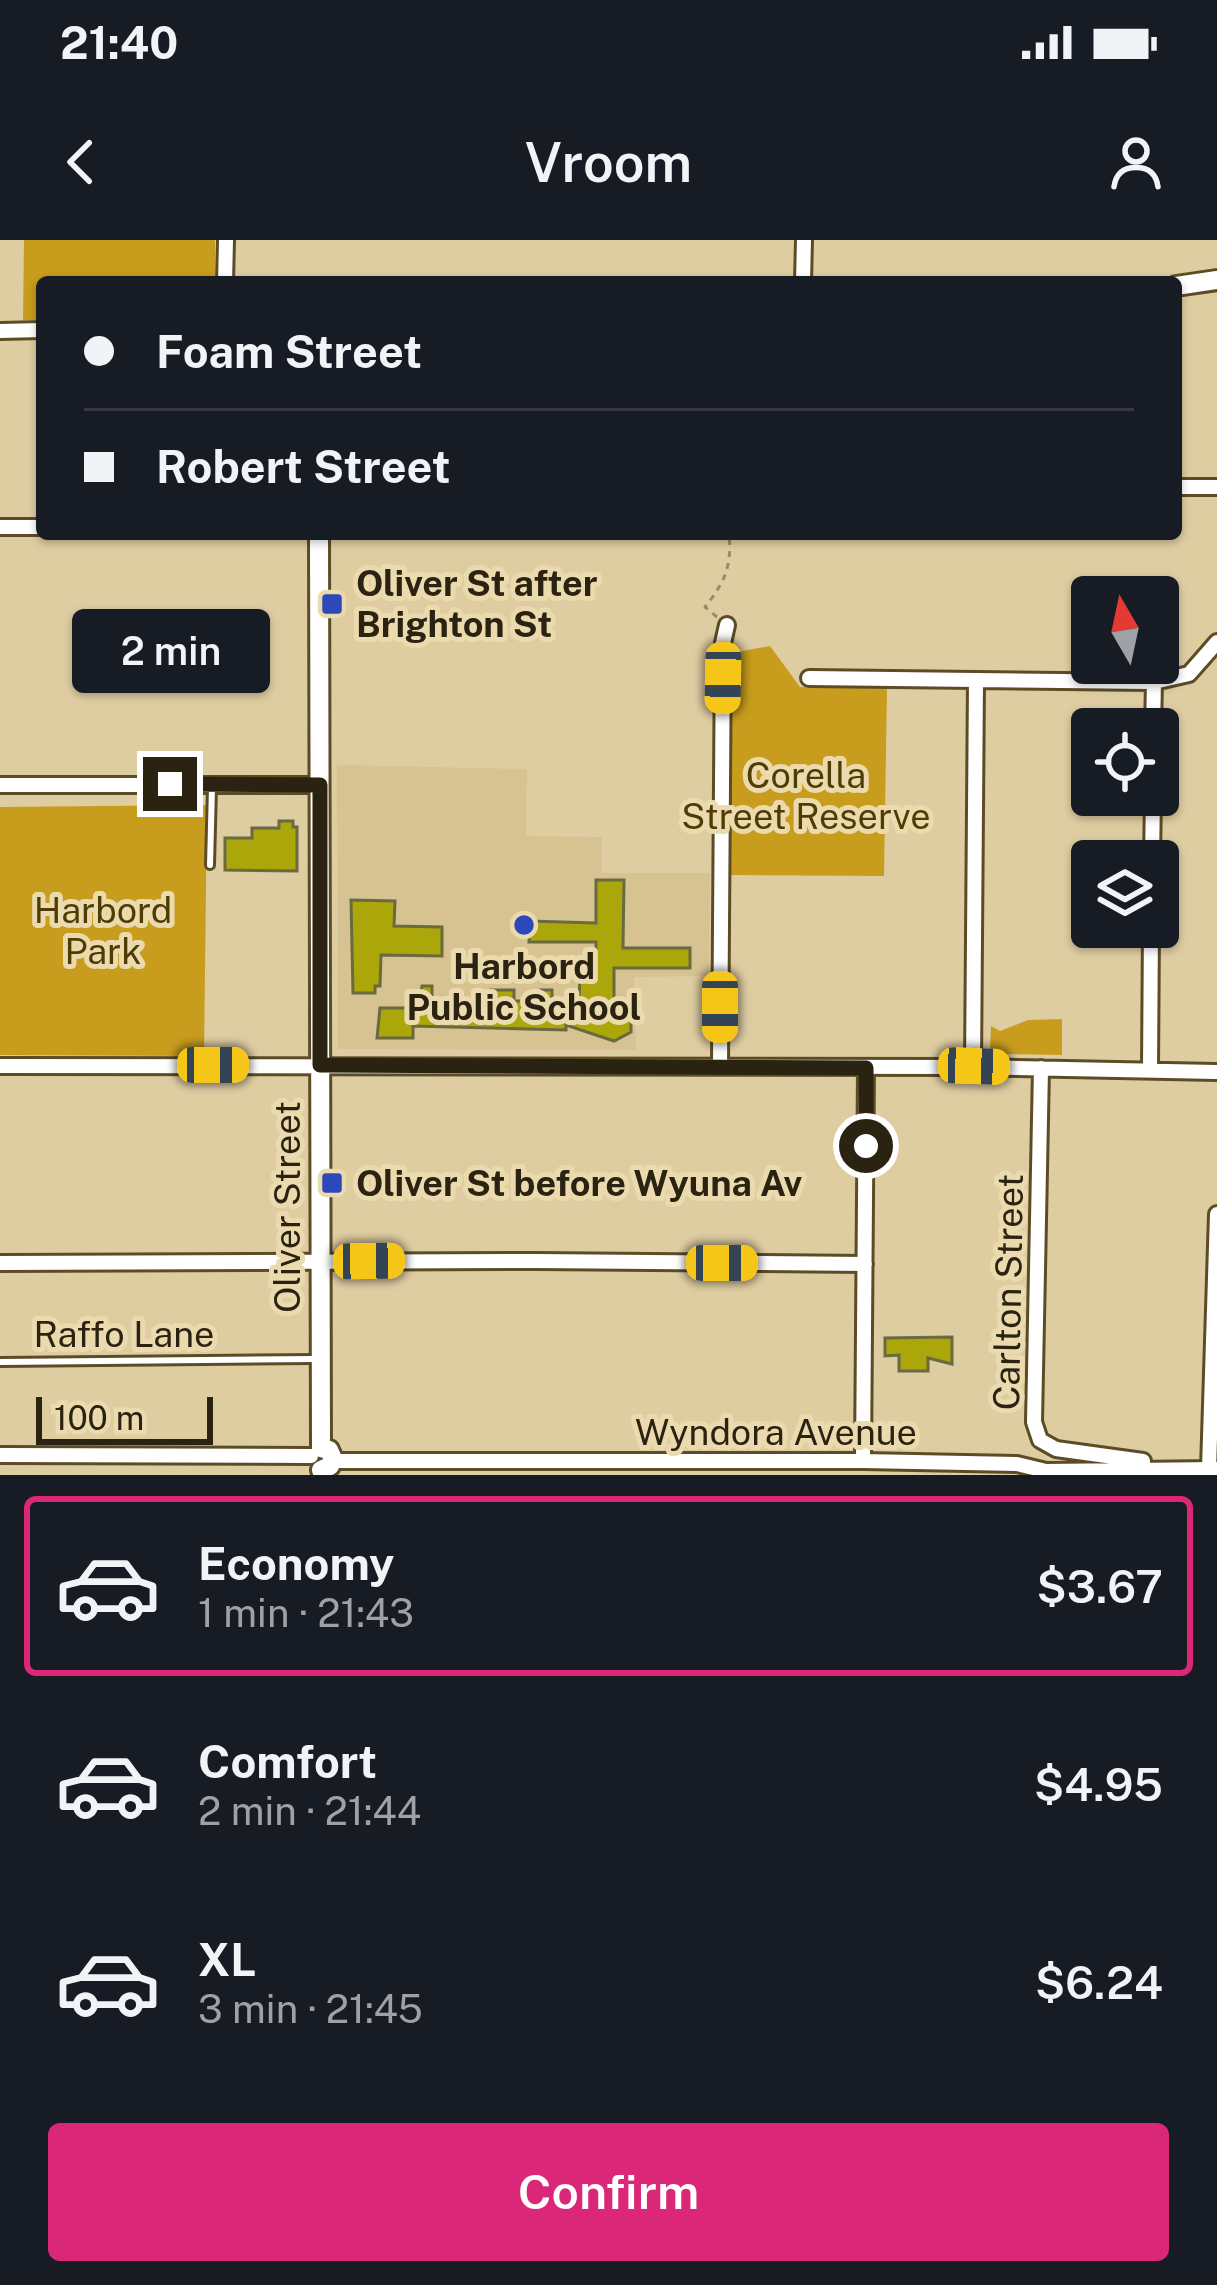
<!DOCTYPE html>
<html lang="en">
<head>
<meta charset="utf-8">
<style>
  body { margin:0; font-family:"Public Sans",sans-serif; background:#20242c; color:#f1f3f6; height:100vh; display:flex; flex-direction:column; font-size:45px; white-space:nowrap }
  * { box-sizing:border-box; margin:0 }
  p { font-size:39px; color:#9ea1a6 }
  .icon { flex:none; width:66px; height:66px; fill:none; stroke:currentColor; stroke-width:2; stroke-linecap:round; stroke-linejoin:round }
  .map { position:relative; height:1235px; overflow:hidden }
  .panel { display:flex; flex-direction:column; background:#171b24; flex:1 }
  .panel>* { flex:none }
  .top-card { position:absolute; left:36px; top:36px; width:1146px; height:264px; border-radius:12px; box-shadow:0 3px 9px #0004; display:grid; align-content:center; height:264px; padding:0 48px; background:#171b24 }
  .needle { width:78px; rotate:351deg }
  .tools { position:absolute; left:1071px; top:336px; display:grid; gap:24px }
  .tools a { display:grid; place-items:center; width:108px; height:108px; border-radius:12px; background:#171b24; box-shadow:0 3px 9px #0004; font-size:60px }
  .scale { position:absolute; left:36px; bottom:30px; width:177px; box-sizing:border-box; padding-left:12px; border:6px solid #2a2312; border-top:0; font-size:33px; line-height:42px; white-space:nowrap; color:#2a2312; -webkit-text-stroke:9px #ecdaaf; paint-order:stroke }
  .end { position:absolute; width:54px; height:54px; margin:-27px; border:15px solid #2a2312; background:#fff; box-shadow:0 0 0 6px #fff }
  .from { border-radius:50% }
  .bubble { position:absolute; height:84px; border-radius:12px; background:#171b24; box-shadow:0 3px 9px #0004; font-size:39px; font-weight:600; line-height:84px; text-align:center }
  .car { position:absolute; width:36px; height:72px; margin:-36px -18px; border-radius:15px; box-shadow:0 0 9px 3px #0007; background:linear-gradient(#f5c518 24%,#345 0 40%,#f5c518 0 76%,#345 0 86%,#f5c518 0) }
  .top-card b { display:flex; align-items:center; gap:42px; height:114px; font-size:45px }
  .top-card b+b { border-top:3px solid #363941 }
  .top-card i { width:30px; height:30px; background:#f1f3f6 }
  ul { padding:21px 0 0; list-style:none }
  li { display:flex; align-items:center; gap:36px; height:180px; margin:0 24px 18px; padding:0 24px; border:6px solid transparent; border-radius:12px }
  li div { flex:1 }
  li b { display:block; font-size:45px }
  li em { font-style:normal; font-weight:600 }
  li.active { border-color:#db2777 }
  li>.icon { width:108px; height:108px; stroke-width:1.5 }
  .action { display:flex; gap:24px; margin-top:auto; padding:24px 48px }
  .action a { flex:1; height:138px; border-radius:12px; background:#db2777; color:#fff; font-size:48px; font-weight:600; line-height:138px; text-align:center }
  .status { display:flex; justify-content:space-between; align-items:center; height:84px; padding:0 60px; background:#171b24; direction:ltr }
  .status svg { height:33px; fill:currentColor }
  header { display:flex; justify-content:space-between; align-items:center; height:156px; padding:0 48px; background:#171b24; font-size:54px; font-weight:600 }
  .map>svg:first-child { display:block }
  .built { fill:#d7c391 }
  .green { fill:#c89d1d }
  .building { fill:#aba70a; stroke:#6a6940; stroke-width:3 }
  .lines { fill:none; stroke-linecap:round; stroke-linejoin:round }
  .service-casing { stroke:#5c4c25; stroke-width:12 }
  .minor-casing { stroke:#5c4c25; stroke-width:20 }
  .secondary-casing { stroke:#5c4c25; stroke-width:24 }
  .path { stroke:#9a8c6b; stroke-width:3; stroke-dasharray:6 6; stroke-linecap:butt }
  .service { stroke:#fff; stroke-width:6 }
  .minor { stroke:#fff; stroke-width:14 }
  .secondary { stroke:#fff; stroke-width:18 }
  .route { stroke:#2a2312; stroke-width:15 }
  .poi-dot { fill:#2d48b8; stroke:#ecdaaf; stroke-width:4.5 }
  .labels { text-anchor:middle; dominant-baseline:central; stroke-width:10; stroke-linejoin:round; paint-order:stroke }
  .poi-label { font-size:36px; font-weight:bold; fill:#2a2312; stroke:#ecdaaf; text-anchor:start }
  .park-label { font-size:36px; fill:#4e3c03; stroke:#ecdaaf }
  .street-label { font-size:36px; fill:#2a2312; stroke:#ecdaaf }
</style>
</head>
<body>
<div class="status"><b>21:40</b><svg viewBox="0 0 49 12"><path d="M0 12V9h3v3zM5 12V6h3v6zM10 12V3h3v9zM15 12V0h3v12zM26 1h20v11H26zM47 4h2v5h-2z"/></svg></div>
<header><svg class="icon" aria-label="back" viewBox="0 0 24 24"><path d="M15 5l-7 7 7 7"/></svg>Vroom<svg class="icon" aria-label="person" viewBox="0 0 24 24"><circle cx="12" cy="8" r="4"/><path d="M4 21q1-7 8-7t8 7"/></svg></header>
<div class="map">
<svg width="1217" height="1235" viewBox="0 0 1217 1235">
  <rect width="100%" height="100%" fill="#dfcda2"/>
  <path class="built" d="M337,525l190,4 -1,67 76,1v36h108l-1,103 -75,1 2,73 -298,-1z"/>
  <path class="green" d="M24,0h191v42h-173v38h-19z
    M770,406l30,41 87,1 -3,188 -158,-1 5,-222z
    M207,565l-3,251 -204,-1v-248z
    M1062,779v36l-68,-1 -4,-4 1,-24 9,5 28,-11z"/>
  <path class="building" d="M279,581h14v6h4v44l-72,-1v-32h27v-10h27z
    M596,640h28l-1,68h67v20h-76v32l17,9v23l-17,9 -48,-16v5l-153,-4v12h-36l3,-30h39l3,-22h10v14h59v-10h23v11h27v-11h11v11h27l1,-26h16v-33h-67l1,-21 66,2z
    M351,660l44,1 -1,25 48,1v29l-61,-1 -1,31h-5v7h-22z
    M952,1097v27l-24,-6v13h-29v-16l-14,1v-18z"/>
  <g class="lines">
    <g class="service-casing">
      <path id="service" d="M210,625l2,-78
        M0,1122l314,-3"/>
    </g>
    <g class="minor-casing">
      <path id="minor" d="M225,42l1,-42
        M803,42l1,-42
        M0,91l42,-1
        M1176,247h41
        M0,287h42
        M809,438l345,4 35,-8 28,-32
        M1153,489l1,-47
        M0,545h320
        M1152,621l1,-66
        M0,826l973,1 244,5
        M720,826l3,-423 4,-18
        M973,827l3,-387
        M1041,828l-7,354 6,18 16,9 87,12
        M1150,829l1,-142
        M0,1023l536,-2 329,3
        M0,1215l311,1
        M333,1221h530l154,3 29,7 171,-2
        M863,1221l3,-393
        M1209,1229l8,-255"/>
    </g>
    <g class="secondary-casing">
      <path id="secondary" d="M1176,46l41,-6
        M319,294l2,914
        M321,1230l9,-4 3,-7 -4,-9 -8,-2"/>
    </g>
    <path class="path" d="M717,377l-12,-10c20,-25 27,-41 24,-73"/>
    <use href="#service" class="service"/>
    <use href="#minor" class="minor"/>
    <use href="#secondary" class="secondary"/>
  </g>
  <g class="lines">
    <path class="route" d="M170,544l150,1v280l546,3v78"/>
  </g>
  <g class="poi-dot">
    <rect x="320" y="352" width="24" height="24" rx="6"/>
    <circle cx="524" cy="685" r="12"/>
    <rect x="320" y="931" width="24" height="24" rx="6"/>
  </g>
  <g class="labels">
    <g class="poi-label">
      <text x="356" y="343">Oliver St after<tspan x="356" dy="41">Brighton St</tspan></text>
      <text x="524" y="726" text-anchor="middle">Harbord<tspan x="524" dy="41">Public School</tspan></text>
      <text x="356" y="943">Oliver St before Wyuna Av</text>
    </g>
    <g class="park-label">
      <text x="806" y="535">Corella<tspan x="806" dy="41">Street Reserve</tspan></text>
      <text x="103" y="670">Harbord<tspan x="103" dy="41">Park</tspan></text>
    </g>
    <g class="street-label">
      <text transform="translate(287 967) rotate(-90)">Oliver Street</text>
      <text transform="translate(1008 1052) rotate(-89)">Carlton Street</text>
      <text x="124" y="1094">Raffo Lane</text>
      <text x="776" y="1192">Wyndora Avenue</text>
    </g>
  </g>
</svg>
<div class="tools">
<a><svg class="needle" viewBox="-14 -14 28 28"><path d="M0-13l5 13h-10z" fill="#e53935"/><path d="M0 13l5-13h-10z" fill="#9ea1a6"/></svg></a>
<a><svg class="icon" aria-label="locate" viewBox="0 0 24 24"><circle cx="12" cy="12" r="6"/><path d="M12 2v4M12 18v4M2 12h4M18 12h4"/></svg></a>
<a><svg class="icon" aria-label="layers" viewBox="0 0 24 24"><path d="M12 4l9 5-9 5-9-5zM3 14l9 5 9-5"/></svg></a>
</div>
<div class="scale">100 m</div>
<i class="end from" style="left:866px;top:906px"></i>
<i class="end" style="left:170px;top:544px"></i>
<div class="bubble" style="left:72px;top:369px;width:198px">2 min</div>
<i class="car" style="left:723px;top:438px;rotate:181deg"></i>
<i class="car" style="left:720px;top:767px;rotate:180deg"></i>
<i class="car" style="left:213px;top:825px;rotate:90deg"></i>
<i class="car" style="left:974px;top:826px;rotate:92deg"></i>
<i class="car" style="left:369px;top:1021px;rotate:89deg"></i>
<i class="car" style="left:722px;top:1023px;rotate:90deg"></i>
<div class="top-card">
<b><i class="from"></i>Foam Street</b>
<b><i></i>Robert Street</b>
</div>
</div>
<section class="panel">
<ul>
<li class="active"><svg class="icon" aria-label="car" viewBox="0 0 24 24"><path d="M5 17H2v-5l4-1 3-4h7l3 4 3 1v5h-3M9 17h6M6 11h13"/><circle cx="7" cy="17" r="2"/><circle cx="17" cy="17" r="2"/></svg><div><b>Economy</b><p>1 min · 21:43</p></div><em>$3.67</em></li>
<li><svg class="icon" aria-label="car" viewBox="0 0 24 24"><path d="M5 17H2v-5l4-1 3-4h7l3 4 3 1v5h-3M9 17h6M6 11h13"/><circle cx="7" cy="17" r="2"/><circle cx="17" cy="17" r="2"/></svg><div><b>Comfort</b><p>2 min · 21:44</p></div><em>$4.95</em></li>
<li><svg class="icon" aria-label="car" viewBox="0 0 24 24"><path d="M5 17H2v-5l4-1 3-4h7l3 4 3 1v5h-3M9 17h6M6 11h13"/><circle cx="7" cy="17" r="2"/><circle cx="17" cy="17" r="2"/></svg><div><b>XL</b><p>3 min · 21:45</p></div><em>$6.24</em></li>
</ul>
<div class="action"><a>Confirm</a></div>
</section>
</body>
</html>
